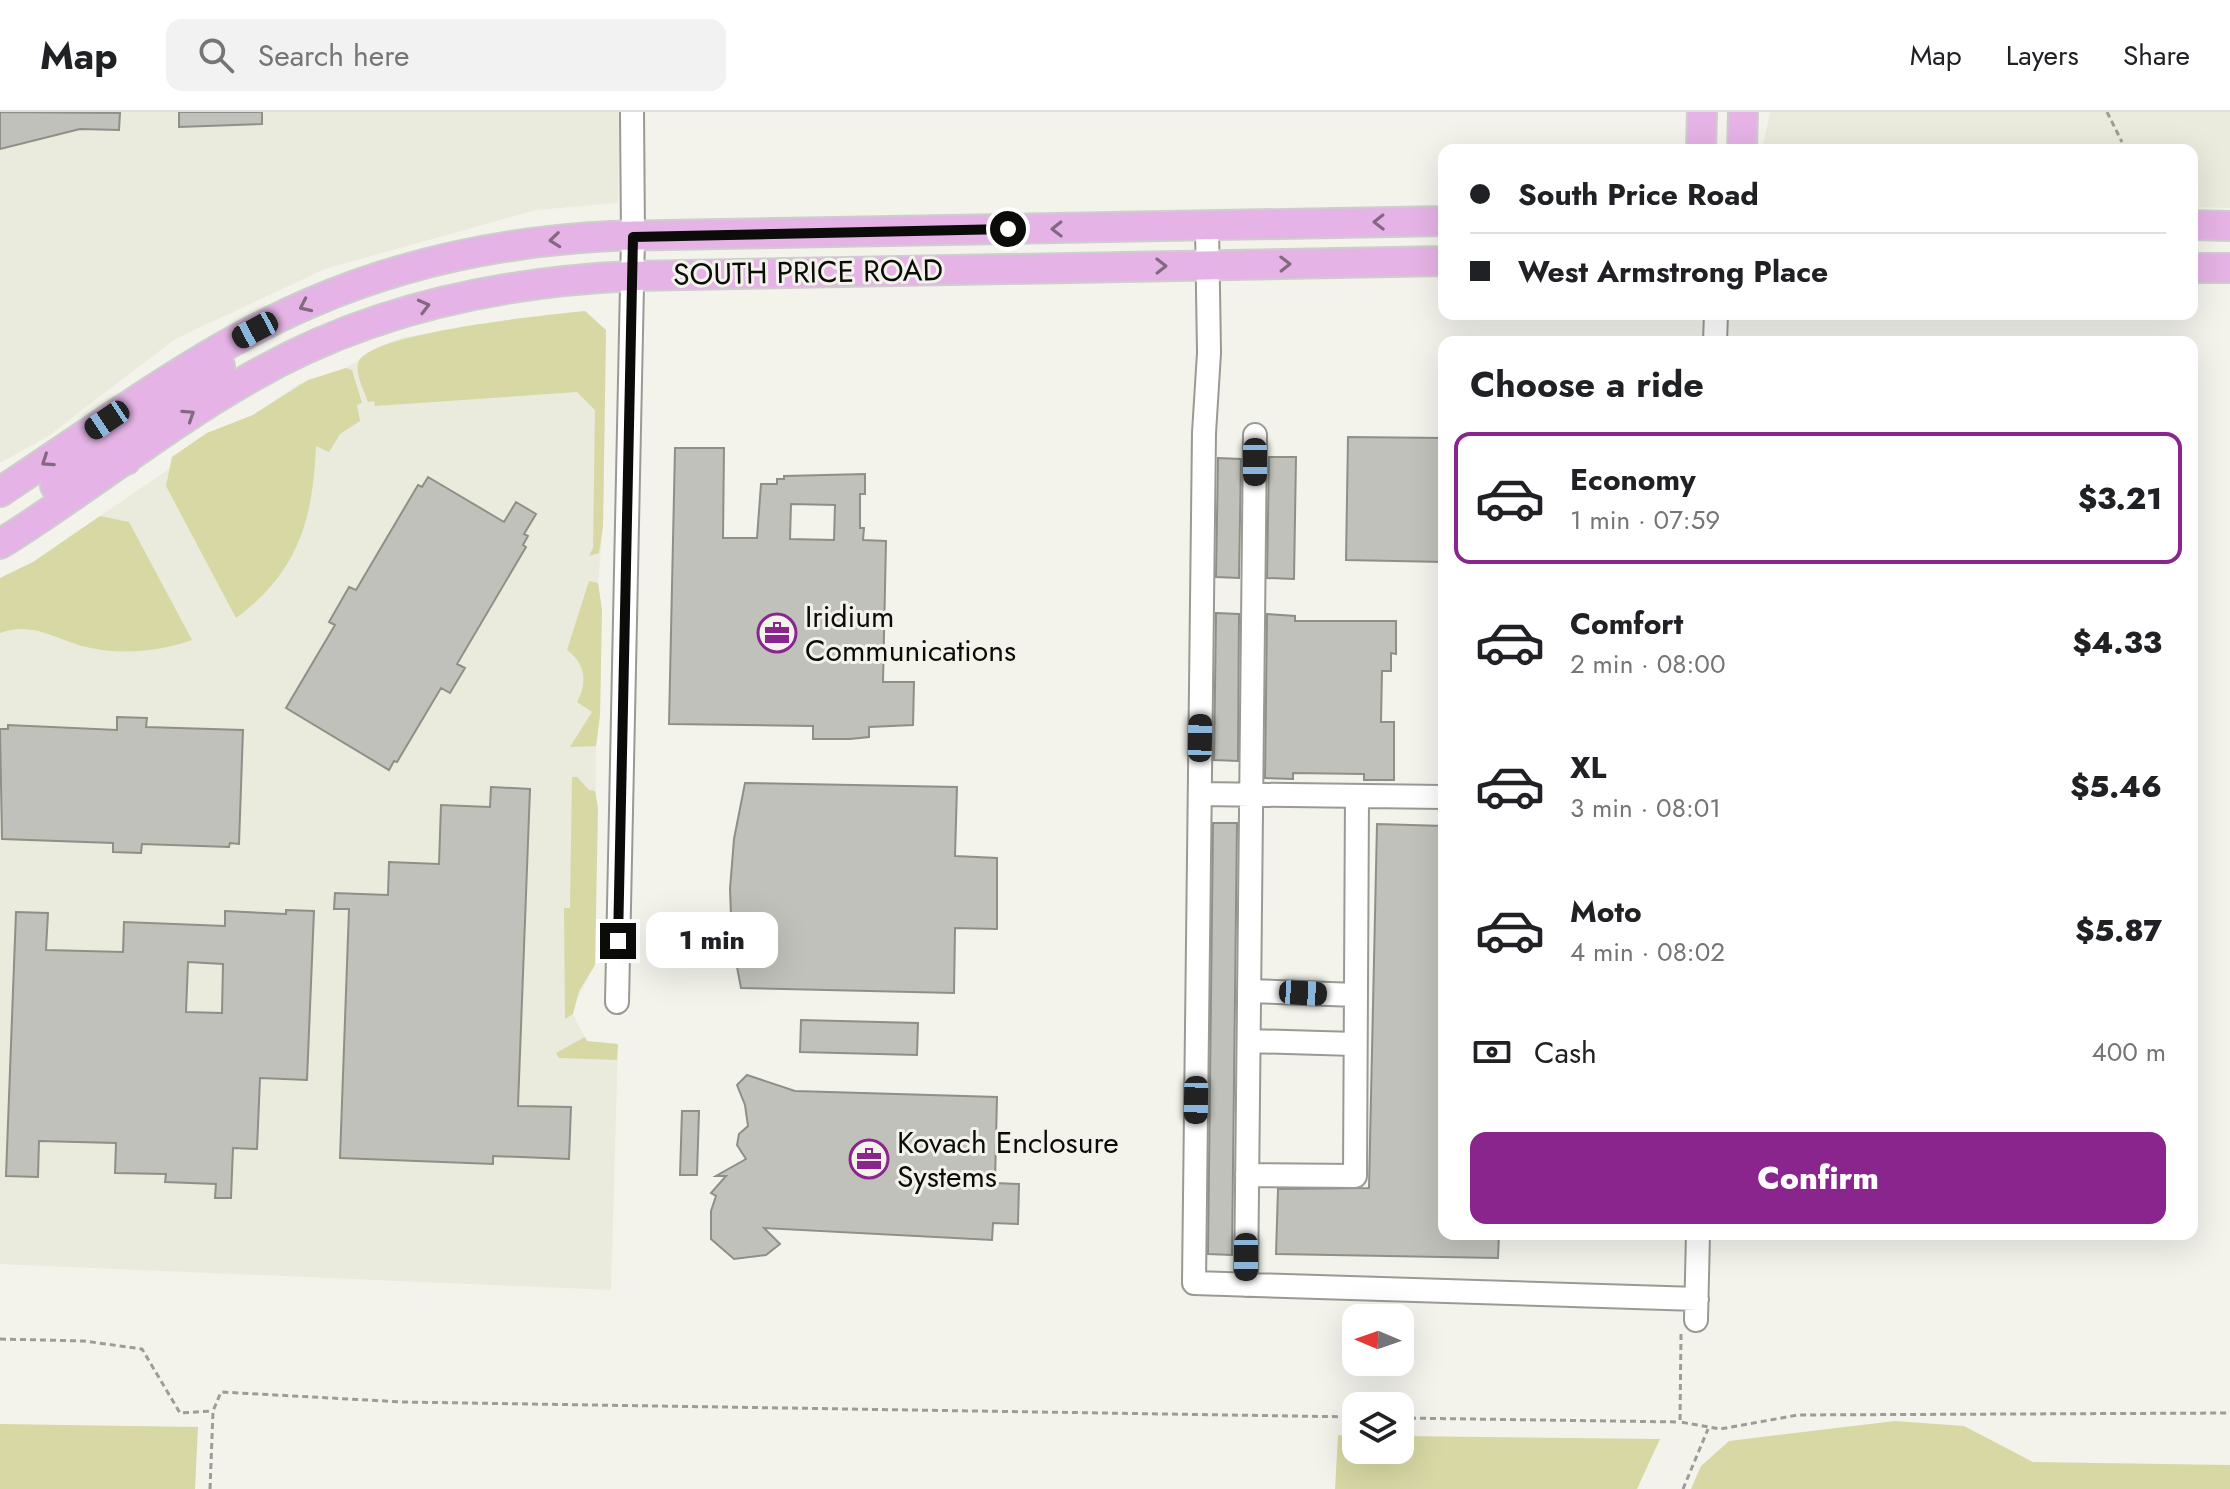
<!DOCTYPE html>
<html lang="en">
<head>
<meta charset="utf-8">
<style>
  body { margin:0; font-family:Jost,sans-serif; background:#f2f2f2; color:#202124; height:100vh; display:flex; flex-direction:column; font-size:30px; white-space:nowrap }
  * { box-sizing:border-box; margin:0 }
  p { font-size:26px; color:#757577 }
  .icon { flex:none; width:44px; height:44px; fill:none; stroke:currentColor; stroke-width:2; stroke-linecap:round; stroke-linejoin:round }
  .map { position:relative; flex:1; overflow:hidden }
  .details { position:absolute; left:1438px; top:224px; width:760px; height:904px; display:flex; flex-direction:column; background:#fff; border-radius:16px; box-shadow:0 8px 32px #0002 }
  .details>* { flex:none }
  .hud { position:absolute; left:1438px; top:32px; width:760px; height:176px; border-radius:16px; box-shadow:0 8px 32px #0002; display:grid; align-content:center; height:176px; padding:0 32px; background:#fff }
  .needle { width:52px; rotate:272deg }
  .controls { position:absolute; left:1342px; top:1192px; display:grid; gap:16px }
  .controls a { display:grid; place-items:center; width:72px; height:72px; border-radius:16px; background:#fff; box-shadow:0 8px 32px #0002; font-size:40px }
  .end { position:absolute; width:36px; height:36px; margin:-18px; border:10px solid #0b0c09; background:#fff; box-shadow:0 0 0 4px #fff }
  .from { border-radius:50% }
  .bubble { position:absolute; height:56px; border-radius:16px; background:#fff; box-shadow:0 8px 32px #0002; font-size:26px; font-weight:800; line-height:56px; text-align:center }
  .car { position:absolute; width:24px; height:48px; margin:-24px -12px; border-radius:10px; box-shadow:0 0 6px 2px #0007; background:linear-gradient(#222 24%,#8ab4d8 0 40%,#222 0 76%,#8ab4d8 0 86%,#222 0) }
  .hud b { display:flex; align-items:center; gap:28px; height:76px; font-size:30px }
  .hud b+b { border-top:2px solid #e0e0e0 }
  .hud i { width:20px; height:20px; background:#202124 }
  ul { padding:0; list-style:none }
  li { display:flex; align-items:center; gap:24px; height:132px; margin:0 16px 12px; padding:0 16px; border:4px solid transparent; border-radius:16px }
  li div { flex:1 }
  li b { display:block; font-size:30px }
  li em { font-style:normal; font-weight:800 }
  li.selected { border-color:#89258c }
  li>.icon { width:72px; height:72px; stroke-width:1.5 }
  h2 { padding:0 32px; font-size:36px; line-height:96px }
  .pay { display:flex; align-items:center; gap:20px; height:88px; padding:0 32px; font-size:30px }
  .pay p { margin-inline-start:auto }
  .cta { display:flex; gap:16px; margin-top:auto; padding:16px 32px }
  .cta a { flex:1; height:92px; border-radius:16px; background:#89258c; color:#fff; font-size:32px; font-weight:800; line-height:92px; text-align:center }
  header { display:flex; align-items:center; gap:48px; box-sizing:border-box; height:112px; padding:0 40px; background:#fff; border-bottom:2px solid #e0e0e0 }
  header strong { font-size:38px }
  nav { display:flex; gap:44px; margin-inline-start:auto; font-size:28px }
  .search { width:560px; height:72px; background:#f2f2f2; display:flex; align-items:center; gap:20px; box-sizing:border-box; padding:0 28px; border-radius:16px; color:#757577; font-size:30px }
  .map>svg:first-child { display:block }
  .built { fill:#eaebdc }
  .green { fill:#d7d8a4 }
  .building { fill:#c1c1bb; stroke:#8f8f89; stroke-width:2; fill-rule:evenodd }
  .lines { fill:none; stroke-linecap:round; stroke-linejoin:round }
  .minor-casing { stroke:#9a9a94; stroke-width:26 }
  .major-casing { stroke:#cecece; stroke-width:32 }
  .path { stroke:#9c9d97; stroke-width:3; stroke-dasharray:6 4; stroke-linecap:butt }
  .minor { stroke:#fff; stroke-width:22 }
  .major { stroke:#e5b3e5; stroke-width:28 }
  .oneway { stroke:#836882 }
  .route { stroke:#0b0c09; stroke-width:10 }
  .labels { text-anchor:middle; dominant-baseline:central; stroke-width:6; stroke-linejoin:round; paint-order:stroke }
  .street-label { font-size:30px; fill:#0b0c09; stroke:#f3f3ec }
  .poi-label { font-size:30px; fill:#0b0c09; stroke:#f3f3ec; text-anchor:start }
</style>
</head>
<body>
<header>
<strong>Map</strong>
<div class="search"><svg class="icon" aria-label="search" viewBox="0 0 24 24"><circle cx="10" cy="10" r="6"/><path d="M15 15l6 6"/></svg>Search here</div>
<nav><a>Map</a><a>Layers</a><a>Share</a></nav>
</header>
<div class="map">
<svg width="2230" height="1377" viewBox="0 0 2230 1377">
  <rect width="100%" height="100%" fill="#f3f3ec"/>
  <path class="built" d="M0,0h620l-2,91 -82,7 -211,59 -150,70 -128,98 -47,26z
    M1770,0h460v96l-38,-1v-57h-430z
    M585,199l21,19 -3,196 -5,57 4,27 -2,105 -4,31 -1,219 -24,46 16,30 31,3 -7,246 -611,-26v-686l33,-16 136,-93 3,-12 35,-24 46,-18 46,-31 47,-16 34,-22 24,-9z"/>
  <path class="green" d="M585,199l21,19 -3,196 -4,27 -10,3 4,-8 2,-138 -18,-18 -202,14 -1,-5 -6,1c-4,-12 -14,-29 -9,-41 15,-29 188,-46 226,-50z
    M346,256l6,2 10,33 -5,2 3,16 -20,13 -11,18 -13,-6c-3,74 -18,126 -80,172l-70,-132 6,-29 35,-24 46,-18 55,-35z
    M100,404l29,6 63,118c-30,11 -69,15 -101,8 -32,-6 -57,-28 -91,-15v-55l33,-16z
    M589,469l9,2 4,27 -2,105 -4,31 -26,1 22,-35 -15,-10c11,-20 8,-39 -10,-52z
    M572,665h5l12,13 6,1 3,17 -3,157 -16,26 -6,23 -8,5 -1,-111h6z
    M585,925l2,4 31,3 -1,16 -58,-2 -3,-5z
    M1895,1309l69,5 69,36 197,3v24h-539l10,-23 28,-25z
    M0,1312l198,3 -3,62h-195z
    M1338,1323l18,1v14h44v-14l260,3 -23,50h-302z"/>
  <path class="building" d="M0,0l120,1 -1,17 -39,-1 -80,20z
    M179,0h83v12l-83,3z
    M1348,325l96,1v124l-98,-2z
    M675,336h49l-1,90h34l4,-54h16v-5h7v-3l81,-2v20h-5v34h4l-1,12 23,1 -3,141h31l-1,43 -44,2v10l-19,2h-37v-13l-144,-2zM791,392l44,1 -1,35 -44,-1z
    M1269,345h27l-2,122 -27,-1z
    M1218,346l23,1 -2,119 -23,-1z
    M428,365l76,45 12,-20 20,12 -12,20 4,2 -5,9 3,2 -69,117 8,4 -15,25 -9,-5 -44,74 -3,-1 -5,9 -103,-62 49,-83 -6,-3 20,-35 7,3 62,-105 4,2z
    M1216,501l23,1 -1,147 -24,-1z
    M1267,502l28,2v5h101v33l-5,-1v18h-9l-1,51h13v58h-30v-6l-71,-1v6l-28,-1z
    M117,605l30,1 -1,9 97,3 -4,114 -9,-1 -1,4 -87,-3 -1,9 -28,-1v-9l-111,-4 -2,-110h8v-4l109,5z
    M745,671l212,4 -2,69 42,2v71l-42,-1 -1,65 -213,-5 -9,-47 -2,-52 4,-50z
    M491,675l39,2 -12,317 53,1 -2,52 -76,-3v8l-153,-6 9,-249h-15l1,-16 53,2 1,-33 50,2 2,-59 49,2z
    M1213,711h24l-5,432 -24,-1z
    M1377,712l67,2v408h55l-1,24 -222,-4 2,-65 91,-1z
    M286,798l28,1 -7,169 -47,-2 -3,71 -24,-1 -2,50h-16l1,-14 -51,-2 1,-8 -51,-1 1,-30 -77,-2 -1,36 -32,-1 10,-264 32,1 -2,37 77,2 1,-30 101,4v-15l61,3zM188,850l35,2 -1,49 -36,-1z
    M801,908l117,3 -1,32 -117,-3z
    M747,963l48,16 202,6 -2,86 24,1 -1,40 -25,-1 -1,17 -228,-12 16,16 -14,11 -32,4 -23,-20v-28l5,-15 -5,-3 15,-17h-10l30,-17 -9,-14 2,-11 9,-8 -3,-21 -8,-20z
    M682,999h17l-2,64h-17z"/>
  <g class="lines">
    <g class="minor-casing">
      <path id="minor" d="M1207,114l2,127 -5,80 -10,850 503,16
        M1715,230l1,-28
        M1200,682l244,3
        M1249,879l107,4
        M617,890l16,-765 -1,-125
        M1249,929l106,3
        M1247,1063l108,1 2,-380
        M1246,1173l9,-850
        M1696,1208l2,-86"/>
    </g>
    <g class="major-casing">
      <path id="major" d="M1701,38l1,-38
        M1742,38l1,-38
        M2192,113l38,1
        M2192,156h38
        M126,348l-3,-19 4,-6 93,-69
        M55,374c18,-13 53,-30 39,-57
        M0,380c101,-66 199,-141 310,-189 95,-41 199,-62 301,-67l833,-15
        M0,432c84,-52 162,-116 248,-165 118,-69 249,-97 384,-103l812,-15"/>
    </g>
    <path class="path" d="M2107,0l15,30
      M1681,1222l-1,88 40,7 78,-14 432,-2
      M0,1227l84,2 58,8 38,64 31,-2
      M1400,1306l280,4
      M210,1377l3,-78 8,-19 182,10 953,15
      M1683,1377l25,-60"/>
    <use href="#minor" class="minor"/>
    <use href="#major" class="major"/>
  </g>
  <defs><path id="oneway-chevron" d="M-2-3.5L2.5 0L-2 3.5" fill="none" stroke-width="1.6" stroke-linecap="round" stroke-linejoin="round" transform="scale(2)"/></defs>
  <g class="oneway">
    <use href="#oneway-chevron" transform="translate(1379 110) rotate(179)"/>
    <use href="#oneway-chevron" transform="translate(1057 117) rotate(179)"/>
    <use href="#oneway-chevron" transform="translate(555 128) rotate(174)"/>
    <use href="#oneway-chevron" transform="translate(1285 152) rotate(-1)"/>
    <use href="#oneway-chevron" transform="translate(1161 154) rotate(-1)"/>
    <use href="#oneway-chevron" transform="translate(305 194) rotate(155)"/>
    <use href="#oneway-chevron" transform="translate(424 194) rotate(-15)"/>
    <use href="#oneway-chevron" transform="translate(189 303) rotate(-33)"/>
    <use href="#oneway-chevron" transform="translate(47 349) rotate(146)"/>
  </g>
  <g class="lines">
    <path class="route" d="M618,829l15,-704 375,-8"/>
  </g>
  <defs>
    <g id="office-ring" transform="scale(2)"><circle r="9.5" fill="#f3f3ec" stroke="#89258c" stroke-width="1.5"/><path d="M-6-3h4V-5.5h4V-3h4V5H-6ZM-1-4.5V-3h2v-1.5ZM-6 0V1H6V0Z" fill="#89258c"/></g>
  </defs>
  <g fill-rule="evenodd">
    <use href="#office-ring" x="777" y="521"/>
    <use href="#office-ring" x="869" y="1047"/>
  </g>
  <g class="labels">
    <g class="street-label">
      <text transform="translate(808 160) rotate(-1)">SOUTH PRICE ROAD</text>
    </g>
    <g class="poi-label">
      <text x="805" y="504">Iridium<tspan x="805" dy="34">Communications</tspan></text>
      <text x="897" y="1030">Kovach Enclosure<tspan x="897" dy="34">Systems</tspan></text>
    </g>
  </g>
</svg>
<div class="controls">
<a><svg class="needle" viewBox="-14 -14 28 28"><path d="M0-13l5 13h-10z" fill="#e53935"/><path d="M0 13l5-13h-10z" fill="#757577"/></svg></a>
<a><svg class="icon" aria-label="layers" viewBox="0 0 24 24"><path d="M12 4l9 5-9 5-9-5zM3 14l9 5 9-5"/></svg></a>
</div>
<i class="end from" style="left:1008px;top:117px"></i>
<i class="end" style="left:618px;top:829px"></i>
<div class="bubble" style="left:646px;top:800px;width:132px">1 min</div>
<i class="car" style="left:255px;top:218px;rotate:242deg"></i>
<i class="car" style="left:107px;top:308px;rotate:236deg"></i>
<i class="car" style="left:1255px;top:350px;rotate:180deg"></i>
<i class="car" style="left:1200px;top:626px;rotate:1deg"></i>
<i class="car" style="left:1303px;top:881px;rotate:93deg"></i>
<i class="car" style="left:1196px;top:988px;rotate:181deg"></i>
<i class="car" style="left:1246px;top:1145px;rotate:180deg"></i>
<div class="hud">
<b><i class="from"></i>South Price Road</b>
<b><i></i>West Armstrong Place</b>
</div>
<section class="details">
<h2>Choose a ride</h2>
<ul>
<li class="selected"><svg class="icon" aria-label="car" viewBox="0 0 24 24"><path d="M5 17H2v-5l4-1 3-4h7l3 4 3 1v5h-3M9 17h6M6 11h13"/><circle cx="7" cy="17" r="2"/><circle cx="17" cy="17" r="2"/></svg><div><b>Economy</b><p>1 min · 07:59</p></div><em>$3.21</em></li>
<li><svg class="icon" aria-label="car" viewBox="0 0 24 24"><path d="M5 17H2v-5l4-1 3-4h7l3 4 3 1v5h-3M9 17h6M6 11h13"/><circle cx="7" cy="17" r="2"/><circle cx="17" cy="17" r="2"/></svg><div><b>Comfort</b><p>2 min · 08:00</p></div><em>$4.33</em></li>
<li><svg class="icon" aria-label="car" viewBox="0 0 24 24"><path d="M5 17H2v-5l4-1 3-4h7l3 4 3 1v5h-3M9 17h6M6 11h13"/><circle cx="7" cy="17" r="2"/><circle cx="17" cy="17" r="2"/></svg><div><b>XL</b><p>3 min · 08:01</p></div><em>$5.46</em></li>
<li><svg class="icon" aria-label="car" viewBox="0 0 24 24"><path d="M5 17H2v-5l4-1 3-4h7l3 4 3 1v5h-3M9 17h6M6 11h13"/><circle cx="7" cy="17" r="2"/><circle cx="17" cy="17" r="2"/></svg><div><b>Moto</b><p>4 min · 08:02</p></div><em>$5.87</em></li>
</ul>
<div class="pay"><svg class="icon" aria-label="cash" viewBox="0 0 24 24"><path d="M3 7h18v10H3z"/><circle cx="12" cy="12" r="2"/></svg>Cash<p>400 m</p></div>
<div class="cta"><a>Confirm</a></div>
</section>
</div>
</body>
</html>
